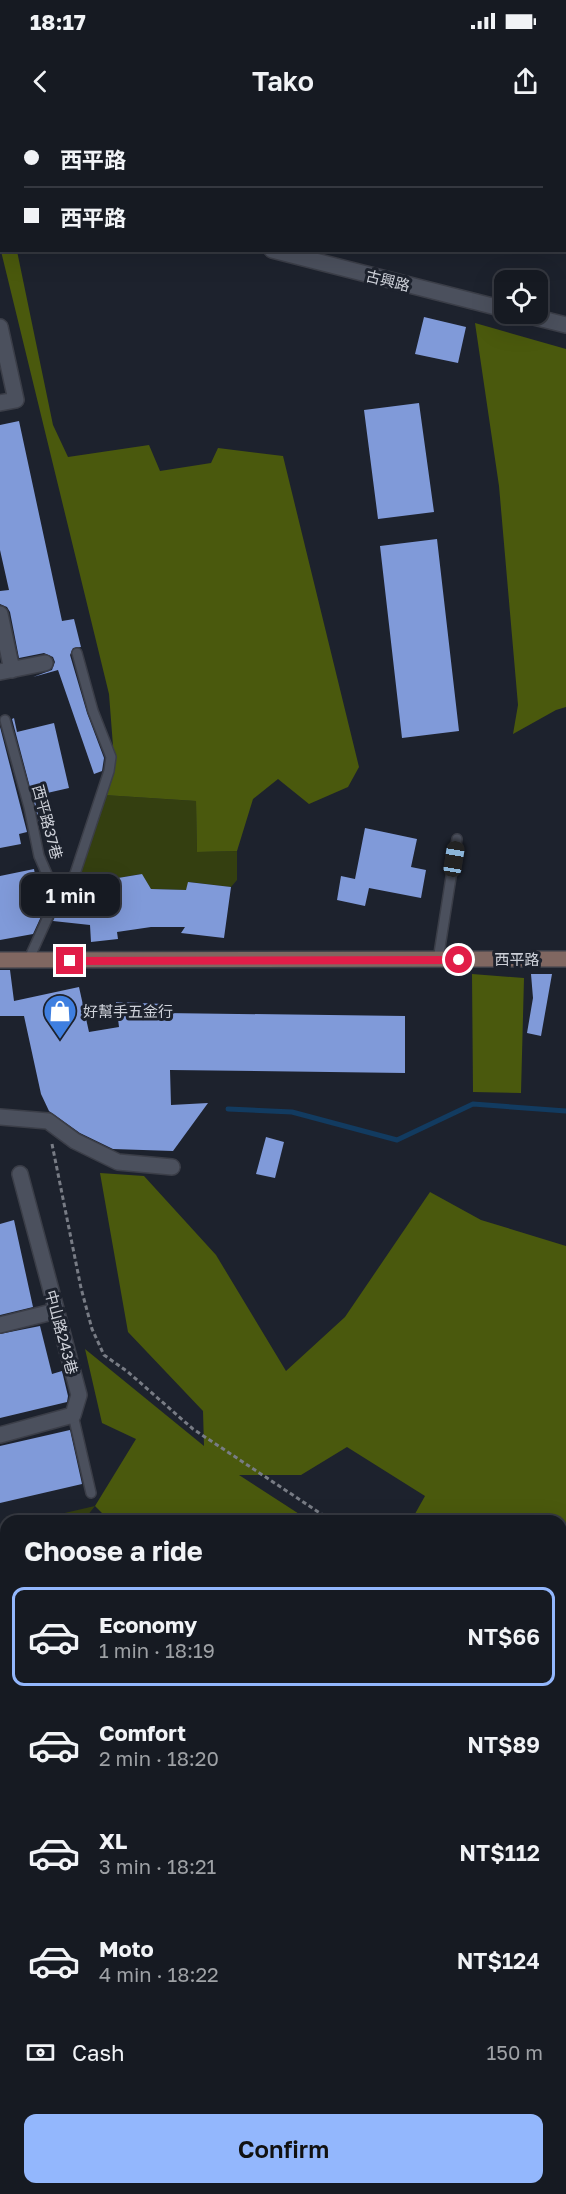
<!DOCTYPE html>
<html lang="en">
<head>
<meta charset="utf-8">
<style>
  body { margin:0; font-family:"Golos Text","Noto Sans TC",sans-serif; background:#23272f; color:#f1f3f6; height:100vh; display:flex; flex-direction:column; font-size:22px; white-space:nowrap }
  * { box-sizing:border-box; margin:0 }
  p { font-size:20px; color:#9ea1a5 }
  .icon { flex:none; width:33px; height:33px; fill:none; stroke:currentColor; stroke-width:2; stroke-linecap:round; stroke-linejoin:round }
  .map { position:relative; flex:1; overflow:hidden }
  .panel { position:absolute; left:0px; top:1395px; width:567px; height:680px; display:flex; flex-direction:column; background:#161a22; border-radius:18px 18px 0 0; box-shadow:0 6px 24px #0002,0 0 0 2px #353840 }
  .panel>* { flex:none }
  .hud { position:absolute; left:0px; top:0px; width:567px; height:132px; box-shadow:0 6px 24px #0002,0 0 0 2px #353840; display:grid; align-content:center; height:132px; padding:0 24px; background:#161a22 }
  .fabs { position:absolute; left:494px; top:150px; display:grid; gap:12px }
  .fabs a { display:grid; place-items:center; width:54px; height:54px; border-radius:12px; background:#161a22; box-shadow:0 6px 24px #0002,0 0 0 2px #353840; font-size:30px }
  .end { position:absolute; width:27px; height:27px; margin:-14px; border:8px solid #e11d48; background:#fff; box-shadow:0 0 0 3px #fff }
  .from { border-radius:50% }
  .bubble { position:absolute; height:42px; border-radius:12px; background:#161a22; box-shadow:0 6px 24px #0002,0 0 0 2px #353840; font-size:20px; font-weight:600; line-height:42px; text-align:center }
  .car { position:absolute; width:18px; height:36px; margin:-18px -9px; border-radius:8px; box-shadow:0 0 4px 2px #0007; background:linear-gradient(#222 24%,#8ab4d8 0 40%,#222 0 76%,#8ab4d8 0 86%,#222 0) }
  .hud b { display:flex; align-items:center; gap:21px; height:57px; font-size:22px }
  .hud b+b { border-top:2px solid #353840 }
  .hud i { width:15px; height:15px; background:#f1f3f6 }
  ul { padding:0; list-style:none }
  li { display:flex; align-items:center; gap:18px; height:99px; margin:0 12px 9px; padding:0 12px; border:3px solid transparent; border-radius:12px }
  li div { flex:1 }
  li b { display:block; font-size:22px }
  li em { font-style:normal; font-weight:600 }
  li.current { border-color:#93b7fd }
  li>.icon { width:54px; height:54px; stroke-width:1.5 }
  h2 { padding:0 24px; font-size:27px; line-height:72px }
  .pay { display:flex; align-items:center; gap:15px; height:66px; padding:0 24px; font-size:22px }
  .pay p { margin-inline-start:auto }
  .cta { display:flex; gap:12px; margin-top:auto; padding:12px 24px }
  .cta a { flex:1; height:69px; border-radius:12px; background:#93b7fd; color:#111; font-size:24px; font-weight:600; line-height:69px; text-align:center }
  .status { display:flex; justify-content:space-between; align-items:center; height:42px; padding:0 30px; background:#161a22; direction:ltr }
  .status svg { height:16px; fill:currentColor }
  header { display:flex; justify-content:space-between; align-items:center; height:78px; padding:0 24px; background:#161a22; font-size:27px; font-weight:600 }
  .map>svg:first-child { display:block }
  .green { fill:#343f10 }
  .forest { fill:#4a590d }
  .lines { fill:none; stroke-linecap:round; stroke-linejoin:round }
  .stream { stroke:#123b60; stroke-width:5 }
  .building { fill:#809ad9 }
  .service-casing { stroke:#3b3e48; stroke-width:12 }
  .minor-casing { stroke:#3b3e48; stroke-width:18 }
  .secondary-casing { stroke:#3b3e48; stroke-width:18 }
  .path { stroke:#787c85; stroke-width:3; stroke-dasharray:4.5 3; stroke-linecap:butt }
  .service { stroke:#4b505d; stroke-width:9 }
  .minor { stroke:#4b505d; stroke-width:15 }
  .secondary { stroke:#806761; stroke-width:15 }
  .route { stroke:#e11d48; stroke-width:8 }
  .labels { text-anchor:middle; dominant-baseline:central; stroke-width:6; stroke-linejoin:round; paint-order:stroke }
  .street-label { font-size:15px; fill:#ced1d9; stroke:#1d222d }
  .poi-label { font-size:15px; fill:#ced1d9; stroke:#1d222d; text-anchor:start }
</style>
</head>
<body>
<div class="status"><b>18:17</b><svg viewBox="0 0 49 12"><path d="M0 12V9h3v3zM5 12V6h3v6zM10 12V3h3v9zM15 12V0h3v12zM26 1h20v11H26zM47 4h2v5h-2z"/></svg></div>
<header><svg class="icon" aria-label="back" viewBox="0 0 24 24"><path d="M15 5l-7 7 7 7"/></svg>Tako<svg class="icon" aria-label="share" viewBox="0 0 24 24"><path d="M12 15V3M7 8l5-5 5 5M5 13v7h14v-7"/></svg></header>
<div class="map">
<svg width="566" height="2074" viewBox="0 0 566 2074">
  <rect width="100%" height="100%" fill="#1d222d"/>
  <path class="green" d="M104,675l92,6 1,51 40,-1v29l-6,7 -42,-5 -3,8 -35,-1 -10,-15 -47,8 -25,-4z
    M95,1386l-12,15h-53z
    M6,1406v219l-6,-3v-214z"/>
  <path class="forest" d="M0,91l2,39 15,1 36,174 15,32 81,-12 11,26 51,-8 7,-15 65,8 76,311 -11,20 -39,17 -31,-25 -25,20 -16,52 -40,1 -1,-51 -92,-6 9,-49 -4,-52 -109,-447z
    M475,203l91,26v358l-10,3 -43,24 5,-29 -19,-219z
    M472,854l52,4 -3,115 -48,-1z
    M100,1053l44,3 72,79 70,116 59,-54 85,-125 51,28 85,26v330l-5,8v-63h-150l14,-25 -78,-49 -46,28h-62l71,46h-200l-15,-15 41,-67 -34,-16 -17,-74 119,97 -1,-35 -75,-79z
    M561,2065h5v9h-123l12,-5 106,-1z
    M44,2069h140l-1,5h-127z"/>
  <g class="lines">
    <path class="stream" d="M228,989l64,3 105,28 76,-36 93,7
      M346,2068l9,6"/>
  </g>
  <path class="building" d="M424,197l42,10 -8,36 -43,-9z
    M419,283l15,109 -56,7 -14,-109z
    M19,301l43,200 12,-2 7,28 -8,1 -3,7 17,58 17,45 -2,13 -8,3 -36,-104 -25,7 19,-7 3,-8 -2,-5 -9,-4 -25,5 -9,-46 -3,-5 -7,-3v-13l9,-1 -9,-40v-125z
    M437,419l22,192 -57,7 -22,-192z
    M14,598l3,14 37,-9 15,65 -35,8 7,33 -29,-110z
    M0,607l27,105 -8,2 2,10 -21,4z
    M365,708l52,11 -6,28 15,3 -5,28 -52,-10 -4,18 -28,-6 4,-24 14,3z
    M34,749l4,23 10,2 2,3 -17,37 -33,6v-64z
    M142,754l9,15 35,1 2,-8 43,5 -7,51 -43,-5 4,-6h-34l-34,5 1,7 -27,3 -1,-17 -37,-4 9,-19 11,-5 24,4 -3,-19z
    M0,850h10l4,31 65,-14 10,45 30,-5 -3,-25 48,2v9l241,3v57l-235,-3 1,35 37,-2 -35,48 -60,-2 -33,-16 -31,-22 -8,-17 -17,-78h-24z
    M531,854h21l-11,62 -14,-3 6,-35z
    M266,1017l18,5 -9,36 -19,-4z
    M14,1100l19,87 -33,8v-91z
    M40,1206l12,48 10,-3 6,25 -1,6 -67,16v-84z
    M70,1310l12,54 -82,19v-57z"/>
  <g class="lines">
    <g class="service-casing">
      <path id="service" d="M5,600l24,87 10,49 18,41 -29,64
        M57,777l12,-5 40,-121 2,-14 -18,-46 -16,-58
        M438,840l19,-121
        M73,1295l18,78"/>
    </g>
    <g class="minor-casing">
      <path id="minor" d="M0,62h2
        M272,130l232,59
        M522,194l44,11
        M0,207l16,73 -16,3
        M0,494l12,56
        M0,552l45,-9
        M0,997l48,4 27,20 43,21 54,5
        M0,1205l56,-14
        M0,1315l73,-20 6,-20 -59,-221
        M0,2052l6,-1
        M362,2068l8,6"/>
    </g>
    <g class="secondary-casing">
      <path id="secondary" d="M0,840l566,-1"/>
    </g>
    <path class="path" d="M52,1024l29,144 11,41 12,26 24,17 65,57 139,92
      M561,1568l5,4"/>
    <use href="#service" class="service"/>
    <use href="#minor" class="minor"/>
    <use href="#secondary" class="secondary"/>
  </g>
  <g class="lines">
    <path class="route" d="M70,841l389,-1"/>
  </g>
  <defs>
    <g id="shop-pin" transform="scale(1.725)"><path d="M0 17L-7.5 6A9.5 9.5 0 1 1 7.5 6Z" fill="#3f7fe0" stroke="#1d222d"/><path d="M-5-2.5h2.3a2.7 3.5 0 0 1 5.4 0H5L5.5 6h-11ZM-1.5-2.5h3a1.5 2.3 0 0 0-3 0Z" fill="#fff"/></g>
  </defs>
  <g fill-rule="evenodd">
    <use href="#shop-pin" x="60" y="891"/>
  </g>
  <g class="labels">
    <g class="street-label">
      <text transform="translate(388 160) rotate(14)">古興路</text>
      <text transform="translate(48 702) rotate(75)">西平路37巷</text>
      <text x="517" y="839">西平路</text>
      <text transform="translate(62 1212) rotate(75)">中山路243巷</text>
    </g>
    <g class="poi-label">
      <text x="83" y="891">好幫手五金行</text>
    </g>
  </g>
</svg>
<div class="fabs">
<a><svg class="icon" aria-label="locate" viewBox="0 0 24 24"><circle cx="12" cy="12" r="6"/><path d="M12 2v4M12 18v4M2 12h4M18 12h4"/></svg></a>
</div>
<i class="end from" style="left:459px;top:840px"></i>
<i class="end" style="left:70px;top:841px"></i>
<div class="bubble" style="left:21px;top:754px;width:99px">1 min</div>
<i class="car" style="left:454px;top:739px;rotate:9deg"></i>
<div class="hud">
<b><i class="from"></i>西平路</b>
<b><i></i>西平路</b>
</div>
<section class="panel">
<h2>Choose a ride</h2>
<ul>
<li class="current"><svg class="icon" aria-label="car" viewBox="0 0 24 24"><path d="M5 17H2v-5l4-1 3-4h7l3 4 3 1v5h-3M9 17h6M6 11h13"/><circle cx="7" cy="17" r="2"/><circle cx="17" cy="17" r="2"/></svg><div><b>Economy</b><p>1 min · 18:19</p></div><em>NT$66</em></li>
<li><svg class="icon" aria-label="car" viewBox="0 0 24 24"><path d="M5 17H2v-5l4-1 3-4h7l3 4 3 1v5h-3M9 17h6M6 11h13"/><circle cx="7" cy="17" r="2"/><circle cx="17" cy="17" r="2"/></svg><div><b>Comfort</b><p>2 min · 18:20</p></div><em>NT$89</em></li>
<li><svg class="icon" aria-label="car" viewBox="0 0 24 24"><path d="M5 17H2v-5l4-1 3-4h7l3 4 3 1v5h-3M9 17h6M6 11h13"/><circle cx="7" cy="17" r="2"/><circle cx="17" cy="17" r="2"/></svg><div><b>XL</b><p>3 min · 18:21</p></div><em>NT$112</em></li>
<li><svg class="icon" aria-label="car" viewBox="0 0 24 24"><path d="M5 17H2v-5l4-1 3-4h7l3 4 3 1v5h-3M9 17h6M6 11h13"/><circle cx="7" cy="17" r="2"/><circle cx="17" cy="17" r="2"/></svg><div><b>Moto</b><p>4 min · 18:22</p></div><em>NT$124</em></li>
</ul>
<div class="pay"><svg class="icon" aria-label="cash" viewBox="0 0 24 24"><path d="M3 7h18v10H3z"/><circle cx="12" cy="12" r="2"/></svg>Cash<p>150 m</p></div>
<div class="cta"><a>Confirm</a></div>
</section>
</div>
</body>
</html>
